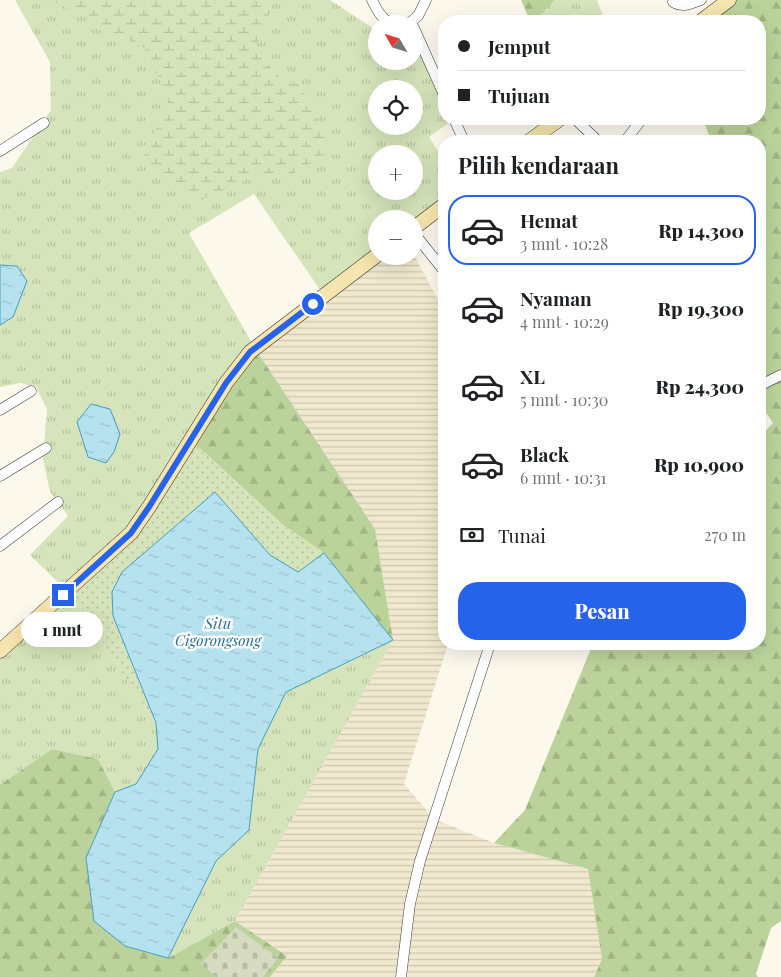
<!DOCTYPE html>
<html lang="id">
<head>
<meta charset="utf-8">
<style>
  body { margin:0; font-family:"Playfair Display",serif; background:#f2f2f2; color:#202124; height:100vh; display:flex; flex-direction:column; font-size:19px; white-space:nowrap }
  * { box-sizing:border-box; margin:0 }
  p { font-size:16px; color:#757577 }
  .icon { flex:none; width:28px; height:28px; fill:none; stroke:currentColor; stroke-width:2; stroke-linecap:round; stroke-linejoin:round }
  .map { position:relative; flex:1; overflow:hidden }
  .drawer { position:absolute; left:438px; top:135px; width:328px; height:515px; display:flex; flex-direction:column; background:#fff; border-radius:20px; box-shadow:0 5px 20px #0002 }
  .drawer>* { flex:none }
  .top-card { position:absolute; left:438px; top:15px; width:328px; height:110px; border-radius:20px; box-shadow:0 5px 20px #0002; display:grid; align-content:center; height:110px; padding:0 20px; background:#fff }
  .needle { width:32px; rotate:309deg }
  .fabs { position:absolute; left:368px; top:15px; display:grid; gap:10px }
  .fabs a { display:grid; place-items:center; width:55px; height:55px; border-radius:50%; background:#fff; box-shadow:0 5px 20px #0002; font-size:25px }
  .end { position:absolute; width:22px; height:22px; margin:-11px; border:6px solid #2563eb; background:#fff; box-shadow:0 0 0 2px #fff }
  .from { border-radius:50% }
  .bubble { position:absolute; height:35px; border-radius:18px; background:#fff; box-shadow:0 5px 20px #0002; font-size:16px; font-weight:800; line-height:35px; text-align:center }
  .top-card b { display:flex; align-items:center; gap:18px; height:48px; font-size:19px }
  .top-card b+b { border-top:1px solid #e0e0e0 }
  .top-card i { width:12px; height:12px; background:#202124 }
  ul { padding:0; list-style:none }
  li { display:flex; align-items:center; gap:15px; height:70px; margin:0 10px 8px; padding:0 10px; border:2px solid transparent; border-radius:20px }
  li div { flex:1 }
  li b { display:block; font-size:19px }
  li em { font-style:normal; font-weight:800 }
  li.current { border-color:#2563eb }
  li>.icon { width:45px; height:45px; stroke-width:1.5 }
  h2 { padding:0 20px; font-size:22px; line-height:60px }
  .pay { display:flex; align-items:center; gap:12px; height:55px; padding:0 20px; font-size:19px }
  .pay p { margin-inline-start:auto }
  .cta { display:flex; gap:10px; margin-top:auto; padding:10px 20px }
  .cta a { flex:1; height:58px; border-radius:20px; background:#2563eb; color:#fff; font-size:20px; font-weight:800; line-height:58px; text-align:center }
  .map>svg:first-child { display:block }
  .farmland { fill:url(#farmland-rules) }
  .grass { fill:url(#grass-tufts); fill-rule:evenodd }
  .forest { fill:url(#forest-firs) }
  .wetland { fill:url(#wetland-marsh) }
  .cemetery { fill:url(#cemetery-stones) }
  .park { fill:url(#park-dots) }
  .water { fill:url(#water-ripples); stroke:#459ebe }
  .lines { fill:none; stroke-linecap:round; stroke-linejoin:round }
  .minor-casing { stroke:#3f3f3f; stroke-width:11 }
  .secondary-casing { stroke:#2e2e2e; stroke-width:15 }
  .minor { stroke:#fff; stroke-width:10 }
  .secondary { stroke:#f6e5ae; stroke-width:14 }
  .route { stroke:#2563eb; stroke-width:6 }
  .labels { text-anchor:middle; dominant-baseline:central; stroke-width:5; stroke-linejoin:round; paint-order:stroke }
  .water-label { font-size:15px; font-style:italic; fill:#236f90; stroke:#fff }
</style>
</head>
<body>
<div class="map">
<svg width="781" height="977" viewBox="0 0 781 977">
  <defs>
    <pattern id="farmland-rules" width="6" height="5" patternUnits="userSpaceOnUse" patternTransform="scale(1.25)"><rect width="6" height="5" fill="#f0e9cf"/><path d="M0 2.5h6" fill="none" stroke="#cdc7b1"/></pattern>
    <pattern id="grass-tufts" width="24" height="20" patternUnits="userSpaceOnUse" patternTransform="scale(1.25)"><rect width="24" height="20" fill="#d5e4ba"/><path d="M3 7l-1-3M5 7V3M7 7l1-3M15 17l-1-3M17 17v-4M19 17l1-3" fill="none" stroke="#b6c29f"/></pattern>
    <pattern id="forest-firs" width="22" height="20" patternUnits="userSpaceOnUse" patternTransform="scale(1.25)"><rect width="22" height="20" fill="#bbd39b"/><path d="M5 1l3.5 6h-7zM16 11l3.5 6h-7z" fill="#a0b484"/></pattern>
    <pattern id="wetland-marsh" width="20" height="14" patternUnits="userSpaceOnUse" patternTransform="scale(1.25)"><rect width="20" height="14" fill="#d5e4ba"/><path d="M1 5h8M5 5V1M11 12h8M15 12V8" fill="none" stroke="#b6c29f"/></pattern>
    <pattern id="cemetery-stones" width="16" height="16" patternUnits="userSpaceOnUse" patternTransform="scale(1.25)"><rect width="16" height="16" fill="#d7dcc0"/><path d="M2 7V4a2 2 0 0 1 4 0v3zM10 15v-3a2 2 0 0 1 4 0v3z" fill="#b7bca4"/></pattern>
    <pattern id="park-dots" width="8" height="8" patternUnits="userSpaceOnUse" patternTransform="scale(1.25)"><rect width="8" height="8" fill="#d5e4ba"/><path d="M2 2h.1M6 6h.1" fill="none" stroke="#b6c29f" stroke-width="1.8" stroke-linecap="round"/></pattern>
    <pattern id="water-ripples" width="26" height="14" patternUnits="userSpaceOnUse" patternTransform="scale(1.25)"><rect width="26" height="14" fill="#b6e2ef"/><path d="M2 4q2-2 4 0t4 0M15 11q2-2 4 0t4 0" fill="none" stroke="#9bc1cc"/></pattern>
  </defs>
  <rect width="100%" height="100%" fill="#fdf8ec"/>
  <path class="farmland" d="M414,255l30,56v333h4l-44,140 30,35 60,24 95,26 13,90 -8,18h-324l17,-21 -52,-35 158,-281 -18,-111 -119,-179 122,-94z"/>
  <path class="grass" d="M15,0h315l46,30v31h38v-31l30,63v26h10l-25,18 15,24v45l-30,23v-10h-38v37l-51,41 -71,-103 -65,39 67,117 -63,92 -64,104 -59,48 86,130 2,25 -22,35 -21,8 -17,-33 -46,-10 -52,36v-134l70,-57 -40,-39 38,-39 -18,-24 -7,-33 4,-50 -11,-22 -15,-4 -21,4v-215l12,-4 39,-58 -1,-48zM376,89h38v37h-38zM376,154h38v37h-38z
    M555,0h42l8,21h-70z
    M393,640l-158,281 -67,37 48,-97 33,-31 9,-81 28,-57z"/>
  <path class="forest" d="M521,0h34l-20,21h-5z
    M733,0h48v921l-10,7 -15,46 2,3h-164l8,-18 -14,-90 -94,-26 31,-33 67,-164 -1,-2h168v-206l14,-15 -14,-21v-261h-48l-8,-22h56v-98h-52z
    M256,350l119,179 18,111 -69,-87 -41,-28 -90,-83z
    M52,749l46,10 17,33 -29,66 8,63 31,25 43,12 67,-37 52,35 -17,21h-270v-192z"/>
  <path class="wetland" d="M51,0h215l4,12 -15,38 26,29 18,5 27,48v23l-36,20 -30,-2 -59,27 -59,-39 27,-62 -25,-51z"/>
  <path class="cemetery" d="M236,927l42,31 -15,19h-47l-15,-13z"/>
  <path class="park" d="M193,442l90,83 41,28 -26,19 -28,-17 -55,-63 -102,124 43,108 -86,-130 59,-48z"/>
  <path class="water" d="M0,265l17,1 10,15 -14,36 -13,8z
    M91,404l19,5 10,25 -6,18 -8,11 -18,-6 -11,-35z
    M215,492l55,63 28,17 26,-19 69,87 -107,52 -28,57 -9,81 -33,31 -48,97 -43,-12 -31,-25 -8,-63 29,-66 21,-8 22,-35 -2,-26 -43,-107 -1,-24 10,-20z"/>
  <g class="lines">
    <g class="minor-casing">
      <path id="minor" d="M372,0c5,10 9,18 19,24
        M673,2c10,6 17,2 28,-2
        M408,24l10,-8 8,-16
        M414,28l30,67
        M454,119l10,22
        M575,119l23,22
        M625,141l17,-22
        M0,151l44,-28
        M414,233l30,38
        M759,386l22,-11
        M0,410l31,-19
        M0,476l46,-28
        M0,546l58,-44
        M401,977l9,-73 10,-43 70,-217"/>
    </g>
    <g class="secondary-casing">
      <path id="secondary" d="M701,21l28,-21
        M529,141l31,-22
        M414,228l30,-23
        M0,651l131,-118 18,-26 77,-124 24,-31 126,-96"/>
    </g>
    <use href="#minor" class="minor"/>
    <use href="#secondary" class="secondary"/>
  </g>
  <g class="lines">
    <path class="route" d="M63,595l68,-62 18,-26 77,-124 24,-31 63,-48"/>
  </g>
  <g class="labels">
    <g class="water-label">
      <text x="218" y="623">Situ<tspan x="218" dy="17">Cigorongsong</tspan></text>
    </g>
  </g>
</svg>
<div class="fabs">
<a><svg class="needle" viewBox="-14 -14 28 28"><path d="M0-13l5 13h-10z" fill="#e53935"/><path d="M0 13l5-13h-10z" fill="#757577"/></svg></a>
<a><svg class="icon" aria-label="locate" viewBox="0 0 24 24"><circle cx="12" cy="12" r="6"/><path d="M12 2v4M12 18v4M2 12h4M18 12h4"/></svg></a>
<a>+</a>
<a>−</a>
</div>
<i class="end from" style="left:313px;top:304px"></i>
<i class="end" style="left:63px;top:595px"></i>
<div class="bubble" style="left:21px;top:612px;width:82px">1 mnt</div>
<div class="top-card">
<b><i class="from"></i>Jemput</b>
<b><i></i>Tujuan</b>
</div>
<section class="drawer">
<h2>Pilih kendaraan</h2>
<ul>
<li class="current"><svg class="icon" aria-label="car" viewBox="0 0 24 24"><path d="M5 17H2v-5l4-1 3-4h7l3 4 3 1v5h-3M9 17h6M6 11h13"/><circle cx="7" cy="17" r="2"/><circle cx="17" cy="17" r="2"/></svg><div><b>Hemat</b><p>3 mnt · 10:28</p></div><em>Rp 14,300</em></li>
<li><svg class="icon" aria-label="car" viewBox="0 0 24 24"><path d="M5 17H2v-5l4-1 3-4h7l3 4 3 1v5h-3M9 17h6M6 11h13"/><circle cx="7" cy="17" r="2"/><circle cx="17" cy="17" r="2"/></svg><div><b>Nyaman</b><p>4 mnt · 10:29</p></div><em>Rp 19,300</em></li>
<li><svg class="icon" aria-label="car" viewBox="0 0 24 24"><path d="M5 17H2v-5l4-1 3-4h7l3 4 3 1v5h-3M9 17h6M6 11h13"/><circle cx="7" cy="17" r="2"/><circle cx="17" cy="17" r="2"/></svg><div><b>XL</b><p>5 mnt · 10:30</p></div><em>Rp 24,300</em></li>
<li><svg class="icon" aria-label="car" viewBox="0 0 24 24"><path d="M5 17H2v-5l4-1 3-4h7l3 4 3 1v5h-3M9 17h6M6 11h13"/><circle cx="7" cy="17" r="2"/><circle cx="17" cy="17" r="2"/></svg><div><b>Black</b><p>6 mnt · 10:31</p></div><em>Rp 10,900</em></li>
</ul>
<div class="pay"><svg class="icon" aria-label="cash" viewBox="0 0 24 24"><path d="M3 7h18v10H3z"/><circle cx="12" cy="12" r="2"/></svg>Tunai<p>270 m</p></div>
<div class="cta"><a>Pesan</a></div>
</section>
</div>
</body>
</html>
